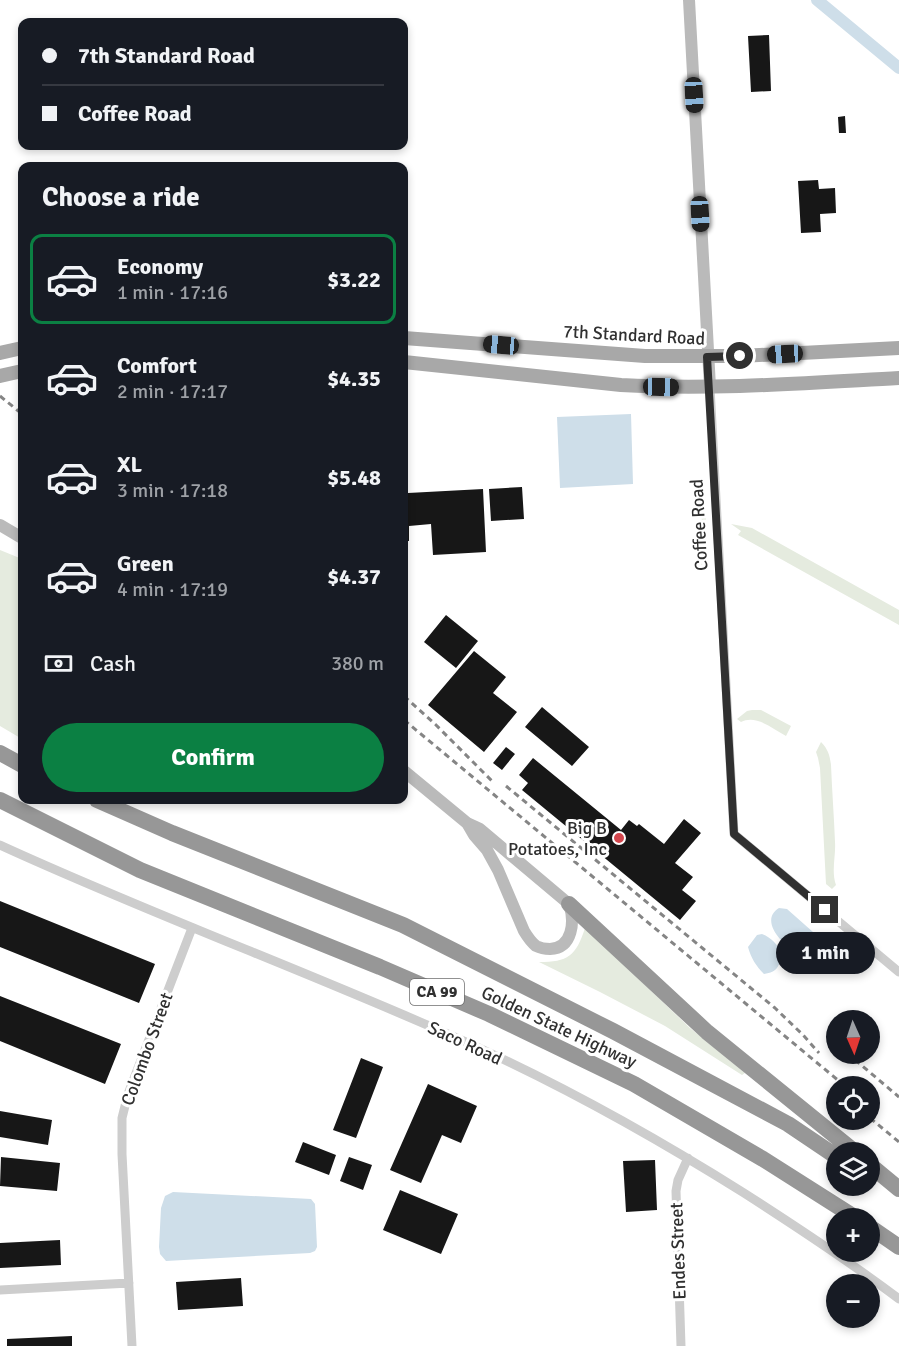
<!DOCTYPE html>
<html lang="en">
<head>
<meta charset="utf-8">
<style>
  body { margin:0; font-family:Signika,sans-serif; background:#20242c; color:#f1f3f6; height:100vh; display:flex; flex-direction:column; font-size:22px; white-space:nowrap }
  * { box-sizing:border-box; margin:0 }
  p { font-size:20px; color:#9ea1a6 }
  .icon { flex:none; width:33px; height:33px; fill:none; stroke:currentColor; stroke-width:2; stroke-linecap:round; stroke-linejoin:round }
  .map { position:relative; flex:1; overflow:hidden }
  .side { position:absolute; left:18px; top:162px; width:390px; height:642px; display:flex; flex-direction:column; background:#171b24; border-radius:12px; box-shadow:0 3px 9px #0003 }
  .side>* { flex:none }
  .top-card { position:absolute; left:18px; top:18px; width:390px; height:132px; border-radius:12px; box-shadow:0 3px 9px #0003; display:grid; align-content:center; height:132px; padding:0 24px; background:#171b24 }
  .needle { width:39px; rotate:177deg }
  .fabs { position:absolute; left:826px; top:1010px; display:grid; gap:12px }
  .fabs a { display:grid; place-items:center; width:54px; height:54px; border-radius:50%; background:#171b24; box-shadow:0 3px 9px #0003; font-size:30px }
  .end { position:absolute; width:27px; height:27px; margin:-14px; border:8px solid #303030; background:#fff; box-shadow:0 0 0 3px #fff }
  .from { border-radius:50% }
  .bubble { position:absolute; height:42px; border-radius:21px; background:#171b24; box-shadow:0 3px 9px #0003; font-size:20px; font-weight:700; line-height:42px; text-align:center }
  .car { position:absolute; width:18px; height:36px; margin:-18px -9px; border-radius:8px; box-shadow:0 0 4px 2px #0007; background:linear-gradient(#222 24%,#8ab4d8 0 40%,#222 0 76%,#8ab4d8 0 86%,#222 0) }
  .top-card b { display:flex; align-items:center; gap:21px; height:57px; font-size:22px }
  .top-card b+b { border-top:2px solid #363941 }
  .top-card i { width:15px; height:15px; background:#f1f3f6 }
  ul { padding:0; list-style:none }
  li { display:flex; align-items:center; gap:18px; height:90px; margin:0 12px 9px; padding:0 12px; border:3px solid transparent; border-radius:12px }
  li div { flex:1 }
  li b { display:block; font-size:22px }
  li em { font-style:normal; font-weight:700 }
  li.on { border-color:#0b8043 }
  li>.icon { width:54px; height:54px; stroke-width:1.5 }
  h2 { padding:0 24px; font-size:27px; line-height:72px }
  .pay { display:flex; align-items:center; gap:15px; height:66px; padding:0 24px; font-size:22px }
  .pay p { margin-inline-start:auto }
  .action { display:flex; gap:12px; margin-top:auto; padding:12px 24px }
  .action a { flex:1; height:69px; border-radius:36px; background:#0b8043; color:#fff; font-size:24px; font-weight:700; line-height:69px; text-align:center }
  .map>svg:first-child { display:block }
  .green { fill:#e5ebdf }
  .water { fill:#cedee9 }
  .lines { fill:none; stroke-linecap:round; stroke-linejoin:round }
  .canal { stroke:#cedee9; stroke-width:12 }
  .building { fill:#171717 }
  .street { stroke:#cdcdcd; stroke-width:9 }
  .secondary { stroke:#bababa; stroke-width:12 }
  .primary { stroke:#a8a8a8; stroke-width:14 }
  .highway { stroke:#979797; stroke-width:16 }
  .rail { stroke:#858585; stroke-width:3; stroke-dasharray:6 4.5; stroke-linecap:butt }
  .route { stroke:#303030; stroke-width:8 }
  .poi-dot { fill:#d3464d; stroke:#fff; stroke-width:2 }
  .labels { text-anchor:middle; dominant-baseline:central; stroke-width:6; stroke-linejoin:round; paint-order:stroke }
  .shield { fill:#fff; stroke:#6e6e6e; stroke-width:1.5 }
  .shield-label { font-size:16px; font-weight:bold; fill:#303030 }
  .street-label { font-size:18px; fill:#303030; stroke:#fff }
  .poi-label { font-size:18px; fill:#303030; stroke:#fff; text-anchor:end }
</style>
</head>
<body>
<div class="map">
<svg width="899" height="1346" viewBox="0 0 899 1346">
  <rect width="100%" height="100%" fill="#fff"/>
  <path class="green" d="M705,487l1,50 -4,31 -5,-1 5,-40 -2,-39z
    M731,524l21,4 147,82v15l-161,-90 3,-4z
    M0,550l22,9v180l-22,-13z
    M752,710h9l30,16 -5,10c-13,-7 -30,-22 -45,-14l-4,-3 10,-8z
    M821,742c7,7 9,14 10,23 1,26 3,51 4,77 1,14 -4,29 1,43l-4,4 -6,-5 -6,-116 -2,-10 -2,-6z
    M585,928l105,100 55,45 -3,2 -77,-49 -65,-34 -61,-30c29,0 37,-6 46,-34z"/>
  <path class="water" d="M631,414l2,70 -73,4 -3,-71z
    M779,908l8,1 26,23 1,7 -10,10 -7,3c-15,-7 -38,-32 -18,-44z
    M762,934c10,4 15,10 20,20 -3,12 -4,18 -18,20 -8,-8 -13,-16 -16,-27l9,-12z
    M173,1192l138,7 4,5 2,43 -2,4 -5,2 -144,8 -6,-7 -1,-7 2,-39 4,-12z"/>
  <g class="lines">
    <path class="canal" d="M817,0l82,68"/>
  </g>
  <path class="building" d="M769,35l2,56 -20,1 -3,-56z
    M845,116l1,17h-7l-1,-16z
    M818,180l1,9 16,-1 1,25 -16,1 1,18 -20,1 -3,-52z
    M407,478l1,15 75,-4 3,63 -53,3 -2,-31 -22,2v15h-5v-62z
    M522,487l2,32 -33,2 -2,-32z
    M446,615l32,26 -22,27 -32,-26z
    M474,651l32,26 -13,16 24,19 -33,40 -56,-47z
    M542,707l47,40 -17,19 -47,-39z
    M506,747l9,7 -13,16 -9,-7z
    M533,758l88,72 8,-10 8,6 2,-2 25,20 20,-25 17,14 -26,30 18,14 -11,13 14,11 -16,19 -158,-130 6,-7 -9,-8z
    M0,901l155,63 -16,39 -139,-56z
    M0,996l121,48 -16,40 -105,-43z
    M361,1058l22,9 -27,71 -23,-8z
    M428,1084l49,22 -16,37 -19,-8 -21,48 -31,-13z
    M0,1111l52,9 -4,25 -48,-8z
    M303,1142l33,13 -7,20 -34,-13z
    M1,1157l59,6 -3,28 -57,-5z
    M349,1157l23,8 -9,25 -23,-9z
    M655,1160l2,50 -31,2 -3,-51z
    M400,1190l58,24 -17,40 -58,-24z
    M60,1240l1,25 -61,3v-25z
    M241,1278l2,28 -65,4 -2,-28z
    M72,1336v10h-65v-7z"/>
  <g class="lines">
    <path class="street" d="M710,387l24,447 165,138
      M0,845c157,72 320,131 477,202 92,42 181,92 267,146 53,34 105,68 155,106
      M0,1290l129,-7
      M132,1346l-10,-192v-36l6,-24 64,-166
      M681,1346l-5,-155 2,-11 10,-22"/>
    <path class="secondary" d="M689,0l21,387
      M0,525l22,13
      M404,771l63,52 13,6 89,75c6,17 4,44 -19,45 -5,0 -10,-1 -14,-3 -5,-4 -9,-10 -12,-15l-26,-61 -11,-20 -13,-15 -7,-12"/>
    <path class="primary" d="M404,338l241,18h95l159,-8
      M0,353l22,-5
      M404,362l217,23c92,5 185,-2 278,-7
      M0,376l22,-5"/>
    <path class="highway" d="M0,753l22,12
      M0,800l140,70 240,97 109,47 145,70 129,75 93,59
      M97,800l75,33 231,92 210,106 175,93 49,33
      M569,904l138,128 148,120
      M870,1165l29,24
      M870,1227l29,20"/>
    <path class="rail" d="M0,396l22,18
      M404,696l32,29 58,58
      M404,720l441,366
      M506,786l269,222 28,27 16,18
      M833,1041l4,4
      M847,1053l52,44
      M870,1118l29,24"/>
  </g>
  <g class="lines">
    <path class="route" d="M740,356l-33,1 27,477 91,76"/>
  </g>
  <circle class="poi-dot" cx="619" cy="838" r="6"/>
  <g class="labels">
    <rect class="shield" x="410" y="979" width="54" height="26" rx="4.5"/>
    <g class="shield-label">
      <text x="437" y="992">CA 99</text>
    </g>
    <g class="street-label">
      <text transform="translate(634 335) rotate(3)">7th Standard Road</text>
      <text transform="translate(699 525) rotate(-93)">Coffee Road</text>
      <text transform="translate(559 1027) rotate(25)">Golden State Highway</text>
      <text transform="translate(465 1043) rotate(25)">Saco Road</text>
      <text transform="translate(147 1049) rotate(-70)">Colombo Street</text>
      <text transform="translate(678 1251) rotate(-92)">Endes Street</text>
    </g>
    <g class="poi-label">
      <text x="607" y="828">Big B<tspan x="607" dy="21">Potatoes, Inc</tspan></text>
    </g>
  </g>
</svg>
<div class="fabs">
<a><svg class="needle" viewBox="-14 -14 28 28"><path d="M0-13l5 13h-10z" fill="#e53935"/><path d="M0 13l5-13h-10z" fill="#9ea1a6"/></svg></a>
<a><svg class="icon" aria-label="locate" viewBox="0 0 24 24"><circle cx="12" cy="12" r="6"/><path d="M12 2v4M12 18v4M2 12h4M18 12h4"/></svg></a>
<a><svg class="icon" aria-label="layers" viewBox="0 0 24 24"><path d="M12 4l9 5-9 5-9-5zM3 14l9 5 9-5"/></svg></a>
<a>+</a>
<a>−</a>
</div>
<i class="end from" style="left:740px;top:356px"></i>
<i class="end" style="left:825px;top:910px"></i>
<div class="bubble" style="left:776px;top:932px;width:99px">1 min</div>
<i class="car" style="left:694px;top:95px;rotate:177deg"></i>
<i class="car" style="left:700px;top:214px;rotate:177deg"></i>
<i class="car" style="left:501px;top:345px;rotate:275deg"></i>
<i class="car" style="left:785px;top:354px;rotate:267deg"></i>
<i class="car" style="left:661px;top:387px;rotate:91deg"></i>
<div class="top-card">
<b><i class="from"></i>7th Standard Road</b>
<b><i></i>Coffee Road</b>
</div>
<section class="side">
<h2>Choose a ride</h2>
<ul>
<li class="on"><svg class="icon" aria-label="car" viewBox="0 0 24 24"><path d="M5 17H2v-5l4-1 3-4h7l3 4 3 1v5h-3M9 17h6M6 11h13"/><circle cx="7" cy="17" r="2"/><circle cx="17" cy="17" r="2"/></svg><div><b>Economy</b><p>1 min · 17:16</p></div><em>$3.22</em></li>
<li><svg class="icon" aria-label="car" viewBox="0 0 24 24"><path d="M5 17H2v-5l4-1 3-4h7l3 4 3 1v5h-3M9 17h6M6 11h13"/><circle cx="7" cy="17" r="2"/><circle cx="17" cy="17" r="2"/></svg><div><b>Comfort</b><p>2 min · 17:17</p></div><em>$4.35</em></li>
<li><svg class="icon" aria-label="car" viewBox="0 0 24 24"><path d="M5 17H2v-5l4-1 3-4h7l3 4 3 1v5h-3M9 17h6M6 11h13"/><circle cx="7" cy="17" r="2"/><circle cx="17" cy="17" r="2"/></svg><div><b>XL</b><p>3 min · 17:18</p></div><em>$5.48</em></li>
<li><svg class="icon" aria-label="car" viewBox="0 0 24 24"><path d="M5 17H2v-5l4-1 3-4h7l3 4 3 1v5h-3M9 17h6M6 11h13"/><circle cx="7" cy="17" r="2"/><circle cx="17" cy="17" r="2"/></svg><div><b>Green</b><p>4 min · 17:19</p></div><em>$4.37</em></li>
</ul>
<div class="pay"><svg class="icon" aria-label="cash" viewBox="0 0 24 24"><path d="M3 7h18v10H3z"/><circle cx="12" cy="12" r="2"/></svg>Cash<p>380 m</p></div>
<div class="action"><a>Confirm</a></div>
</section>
</div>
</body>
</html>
